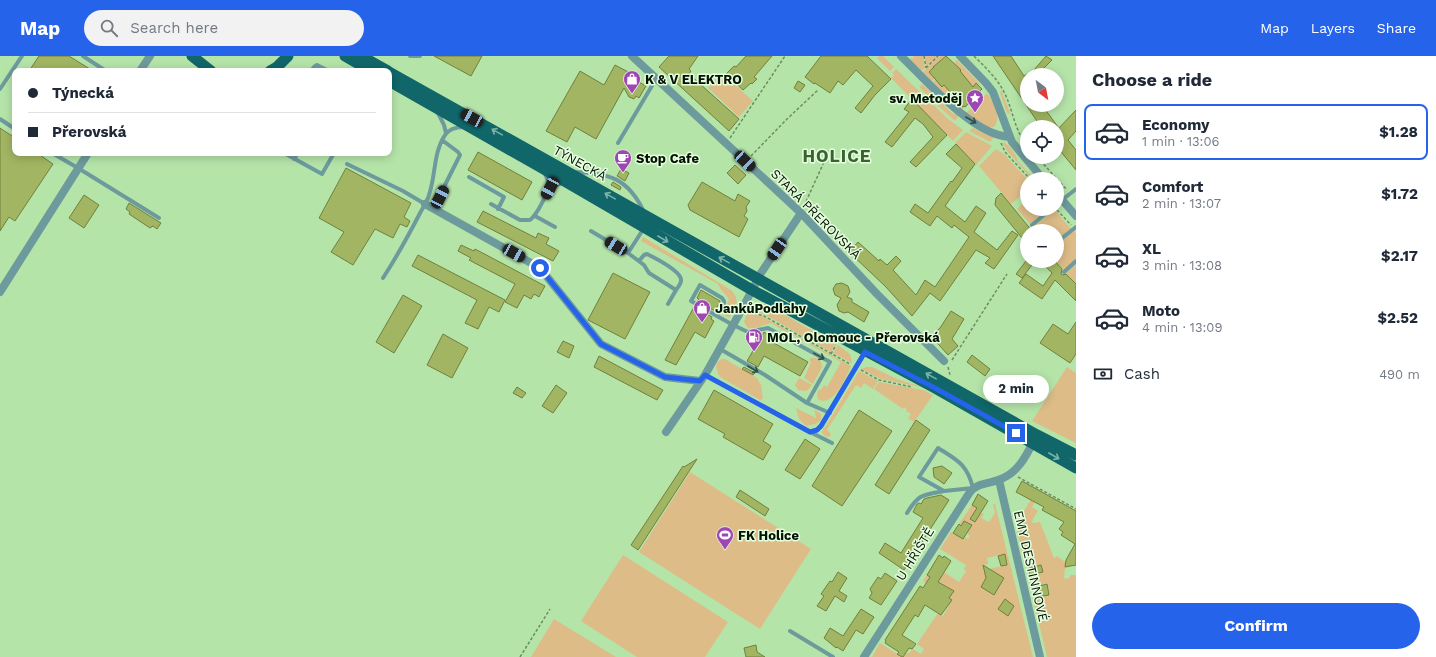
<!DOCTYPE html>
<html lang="en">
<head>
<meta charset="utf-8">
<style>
  body { margin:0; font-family:"Work Sans",sans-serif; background:#f2f2f3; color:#1f2937; height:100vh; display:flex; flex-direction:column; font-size:15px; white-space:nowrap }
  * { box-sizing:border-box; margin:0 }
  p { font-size:13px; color:#747a83 }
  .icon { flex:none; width:22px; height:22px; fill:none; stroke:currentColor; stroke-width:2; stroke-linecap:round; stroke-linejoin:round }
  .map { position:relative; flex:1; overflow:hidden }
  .details { display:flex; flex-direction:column; background:#fff; width:360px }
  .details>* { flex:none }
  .top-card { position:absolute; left:12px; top:12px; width:380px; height:88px; border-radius:8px; box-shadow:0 2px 10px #0003; display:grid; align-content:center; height:88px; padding:0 16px; background:#fff }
  .needle { width:26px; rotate:148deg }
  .controls { position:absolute; left:1020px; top:12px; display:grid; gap:8px }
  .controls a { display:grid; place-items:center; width:44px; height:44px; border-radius:50%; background:#fff; box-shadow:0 2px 10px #0003; font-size:20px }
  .end { position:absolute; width:18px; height:18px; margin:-9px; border:5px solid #2563eb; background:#fff; box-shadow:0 0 0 2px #fff }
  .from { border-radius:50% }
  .bubble { position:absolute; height:28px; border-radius:14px; background:#fff; box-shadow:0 2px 10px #0003; font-size:13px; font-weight:700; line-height:28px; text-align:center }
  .car { position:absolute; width:12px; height:24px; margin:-12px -6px; border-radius:5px; box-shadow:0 0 3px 1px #0007; background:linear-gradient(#222 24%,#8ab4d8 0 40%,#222 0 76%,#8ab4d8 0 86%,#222 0) }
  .top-card b { display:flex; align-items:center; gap:14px; height:38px; font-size:15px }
  .top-card b+b { border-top:1px solid #e0e1e3 }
  .top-card i { width:10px; height:10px; background:#1f2937 }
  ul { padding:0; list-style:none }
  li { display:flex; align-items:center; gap:12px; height:56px; margin:0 8px 6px; padding:0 8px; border:2px solid transparent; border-radius:8px }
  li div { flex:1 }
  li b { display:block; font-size:15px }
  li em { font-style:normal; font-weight:700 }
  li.selected { border-color:#2563eb }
  li>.icon { width:36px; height:36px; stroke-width:1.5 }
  h2 { padding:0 16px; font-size:18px; line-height:48px }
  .pay { display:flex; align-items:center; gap:10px; height:44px; padding:0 16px; font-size:15px }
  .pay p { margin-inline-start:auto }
  .action { display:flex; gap:8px; margin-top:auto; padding:8px 16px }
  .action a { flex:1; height:46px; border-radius:24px; background:#2563eb; color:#fff; font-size:16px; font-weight:700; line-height:46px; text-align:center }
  header { display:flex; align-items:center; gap:24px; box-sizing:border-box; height:56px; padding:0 20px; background:#2563eb; color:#fff }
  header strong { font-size:19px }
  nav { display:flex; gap:22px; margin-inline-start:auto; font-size:14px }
  .search { width:280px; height:36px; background:#f2f2f3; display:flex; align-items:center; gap:10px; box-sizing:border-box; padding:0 14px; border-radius:22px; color:#747a83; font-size:15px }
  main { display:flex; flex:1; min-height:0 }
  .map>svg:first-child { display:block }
  .green { fill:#ddbc87; fill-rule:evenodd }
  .building { fill:#a2b562; stroke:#71803c }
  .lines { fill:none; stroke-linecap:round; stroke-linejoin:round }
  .path { stroke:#6c8d63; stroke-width:1.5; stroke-dasharray:3 2; stroke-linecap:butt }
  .service { stroke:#6d9b9d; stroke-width:4 }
  .minor { stroke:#6d9b9d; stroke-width:8 }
  .primary { stroke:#106669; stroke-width:11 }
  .oneway { stroke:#335047 }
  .oneway2 { stroke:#7bb2a4 }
  .route { stroke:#2563eb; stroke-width:5 }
  .labels { text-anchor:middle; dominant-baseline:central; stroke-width:3; stroke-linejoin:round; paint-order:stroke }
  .poi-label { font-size:13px; font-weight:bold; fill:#041301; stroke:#e6fee0; text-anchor:start }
  .street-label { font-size:13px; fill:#041301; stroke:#e6fee0 }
  .district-label { font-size:17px; font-weight:bold; letter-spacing:1px; fill:#3a642f; stroke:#e6fee0 }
</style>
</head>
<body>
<header>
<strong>Map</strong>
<div class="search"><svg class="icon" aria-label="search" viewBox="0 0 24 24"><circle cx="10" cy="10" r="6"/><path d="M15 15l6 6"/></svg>Search here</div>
<nav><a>Map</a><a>Layers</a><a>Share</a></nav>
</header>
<main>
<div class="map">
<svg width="1076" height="601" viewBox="0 0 1076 601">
  <rect width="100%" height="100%" fill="#b5e4a9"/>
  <path class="green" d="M879,0h4l11,11 -4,4 -13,-13z
    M913,0h10l2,12 -4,4 -13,-13 6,-1z
    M925,0h13l-12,11z
    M939,0h7l-13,10 1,1 -5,5 6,6 -4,4 -9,-9z
    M957,4l23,24 -2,1 -2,-1 -3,3 -15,-15 3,-2 -7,-7z
    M896,13l51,49 16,12 -10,11 -62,-63 3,-3 -2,-2z
    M722,17l31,28 -14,16 -31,-29z
    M936,23l6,8 3,-3 3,6 17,17 -4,4 -29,-28z
    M922,28l16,15 -3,4 -16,-16z
    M1001,34l8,20 1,3 -1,1 -2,-1 -7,-20z
    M987,37c6,8 15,25 7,34h-6l-23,-13z
    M941,46l12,12 3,-1 3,2 -4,6 -18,-16z
    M973,72l14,7 4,-1 3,3 -4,5 -21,-11z
    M966,76l26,14 -16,19 -21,-22z
    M1002,86c6,1 14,12 16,19l16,18h-2l-25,-28z
    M996,93l8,5 23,25v12l-16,13 -32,-38z
    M1027,144v9h21l-18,15 -13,-15z
    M1054,153l17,20 -14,11v-9h-22l-3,-3z
    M1074,175l2,2v26l-12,12 -7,-10v-17z
    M643,181l88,53c10,10 5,18 -2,28l-7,-4 7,-14c-3,-7 -8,-8 -11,-16l-77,-43z
    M1076,207v21l-10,-11z
    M760,247l7,2 69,39 -5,8 -69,-39 -13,-3 3,-4z
    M747,257l15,3 28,16v2l-19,-11 -19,6 -4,-1 -4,-6z
    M792,277l59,33c-4,11 -19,43 -33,33l-1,-5 2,-5 2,1 3,-5 3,2 14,-25 -50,-28z
    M838,289l12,9 2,9 -19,-10z
    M811,302c7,-1 11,3 11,9l-9,17 -9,-6 7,-16 -2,-2z
    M722,303h3l32,19 4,7 2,14 -3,1 -40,-23c-4,-7 -7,-14 2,-18z
    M866,311h6l25,12 28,9 -44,-9 -20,-10z
    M1067,311l9,6v70l-44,-22z
    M859,315l19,10 -5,8 -9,-6 -3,5 -5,-3 -29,45 4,4 -2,3 -4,-1 -3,-3 1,-4 4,-5z
    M799,322l13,7 -4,5 -3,1 -7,-1 -3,-5z
    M879,326l44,8 10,5 -19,27 -6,-4 3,-4 -5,-3 1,-2 -3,-2 -1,2 -29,-20z
    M796,352l20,10 -2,-9 7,5v6l-6,4 -9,2 -7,-7z
    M690,416l121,77 -51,80 -121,-77z
    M1037,433l6,3 -2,4 -2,-1 -7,12 6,4 -5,8 -1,4 8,-1 14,36 3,-2 8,6 1,-2 -2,18 4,1 3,-4h5v82h-29l-14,-58 17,-4 -3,-12 -16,5 -3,-12 15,-4 -2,-7 -12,3 -3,-2 -13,-52 11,-3z
    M993,448h2l38,153h-130l3,-4h3l4,-4 8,5 3,-5 -7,-5 21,-31 5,3 9,-16 -29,-19 4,-6 5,3 7,9 2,-4 -3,-2 6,-9 15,10 7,-11 -2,-2 2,-4 -26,-16 11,-17 12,7 1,-2 4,2 2,-3 -3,-3 5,-8 -7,-4 -4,5 -2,-2 13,-19 5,3 -1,2 8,4 -3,4 8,4 6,-9zM1005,498l2,11 -23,5 -1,-5 5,-1 -1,-6z
    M623,499l105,67 -23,35h-68l-56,-36z
    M554,563l62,38h-85z
    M880,587l22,14h-30z"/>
  <path class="building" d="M39,0h30l24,15h-64z
    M434,0h48l-11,20z
    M669,0h29l-9,13 2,2 -2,3 50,45 -10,12 -70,-64z
    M746,0h26l-18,21 3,2 -5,5 -1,-1 -8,7 -17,-16 8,-8 2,1z
    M821,0h46l24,23 -16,16 -14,18 -6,-5 18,-22 -17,-16 -13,15 -5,-4 -8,12 -15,-10 -1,1 -9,-7z
    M946,0l15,14 -1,1 13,16 3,-4 6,6 -5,5 1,1 -13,12 -1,-1 -1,1 -19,-22 -2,2 -13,-15 5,-5h-1z
    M993,0h18l13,20 3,-2v31h15l16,22h-17z
    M1046,0l6,4 -14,14 -4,-4z
    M615,9l17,9 -2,3 16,9 -7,12 -3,-2 -2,3 -5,-2 -5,-9 -28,51 -21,-12 -8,15 -21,-11 34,-60 24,14z
    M798,25l7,4 -5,7 -6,-4z
    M912,43l35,36 -31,32 -6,-5 23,-25 -10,-13 -8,-6 -23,29 -7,-5 24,-30 -5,-3z
    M1076,54v21l-8,9 8,10v20l-19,-23v-17z
    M0,72l15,10v15h22l16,11 -38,57 -6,-4 -9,14z
    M956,88l19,20 -30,42 20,16 11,-16 10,7 -12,19 23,18 15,-19 6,4 -24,34 -9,-6 5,-5 -14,-8 -36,51 -10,-8 -18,23 -26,-29 -37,-35 9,-10 21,19 1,-2 7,6 9,-9 5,5 -8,9 23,25 9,-15 10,7 34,-50 -15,-12 -2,3 -15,-12 -7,10 -20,-14 5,-8 13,9 23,-32 1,1 10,-14 -16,-14z
    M478,96l54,30 -10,18 -54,-30z
    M735,109l11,10 -8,9 -11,-11z
    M346,112l65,35 -7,14 6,4 -3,6 -7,-3 -7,14 -18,-9 -22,36 -22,-13 13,-20 -25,-14z
    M621,113l8,4 -4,8 -8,-5z
    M613,126l8,5 -1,3 -9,-5z
    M702,126l33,19 3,-7 12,7 -4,6 1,4 -3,5 4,3 -9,18 -49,-27 -2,-5z
    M1001,137l31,38h-5v13l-32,-39 1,-7z
    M84,139l15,10 -15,23 -15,-10z
    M129,147l32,20 -4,6 -4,-3 -3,2 -21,-14 1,-2 -4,-3z
    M483,155l53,27 2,-5 11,5 -3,6 13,7 -6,10 -76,-39z
    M461,189l13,6 1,-2 70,37 -6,11 -5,-3 -3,5 -7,-4 -7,13 -12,-6 10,-18 -46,-24 2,-2 -13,-7z
    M418,199l87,45 -6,12 -10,-5 -11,22 -13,-6 12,-23 -65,-34z
    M1026,205h9l-13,17 -6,-4z
    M1040,205h15l7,8 -1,5 2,1 3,-1 10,10v17l-21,-21 -13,19 -23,-16 7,-9 17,12 9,-13z
    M613,217l37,19 -25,47 -37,-19z
    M842,227l6,3 2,6 -3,5 5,2v3l17,10 -5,10 -16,-10 -4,1 -5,-2 -2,-6 4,-7 -6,-3 -2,-6 3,-5z
    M701,234l19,11v1l-5,9 -18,-10 2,-2 -2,-1z
    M403,239l19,11 -28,47 -18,-11z
    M694,251l18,10 -1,2 3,2 -9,17 -10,-6 -19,33 -11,-5z
    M951,255l13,8 -12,20 6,7 -10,9 -17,-19 9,-8z
    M1076,266v32l-6,9 -30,-20 13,-19 15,10z
    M764,276l10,6 -2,4 36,20 -8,14 -36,-20 -6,11 -11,-6z
    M443,278l25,14 -16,30 -25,-13z
    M563,285l11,5 -5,12 -12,-6z
    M972,299l18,14 -5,7 -18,-14z
    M599,300l64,34 -6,10 -63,-33z
    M744,311l11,6 -2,2 -11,-6z
    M556,329l11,8 -14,20 -11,-7z
    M517,331l9,6 -4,5 -9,-5z
    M714,334l59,34 -10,17 8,5 -8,14 -40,-23 2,-3 -27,-15z
    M859,354l33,21 -50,75 -30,-20z
    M916,364l14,10 -41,64 -14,-9z
    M805,383l15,10 -20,30 -15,-9z
    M697,403l-59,91 -7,-5 52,-79 1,1z
    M942,410l10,7 -8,11 -10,-7 -1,-9z
    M1022,425l54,30v54l-11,2 1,-7 9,-16 -14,-9 2,-3 -4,-3 5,-7 -22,-12 2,-3 -28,-15z
    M740,434l29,19 -4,7 -29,-19z
    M978,438l10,7 -13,21 -5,-3 7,-11 -5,-3z
    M941,439l8,5 -45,70 -25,-17 6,-10 16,10 22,-35 -10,-6 4,-8 2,-1 2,1 3,-5 3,-1z
    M964,465l8,4 -9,14 -10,-6 6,-9 2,2z
    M1005,498l2,11 -6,1 -3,-10z
    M939,499l4,3 1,-2 7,5 -13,21 16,9 -5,7 3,2 -11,15 -16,-10 -7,12 -3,-2 -13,20 14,9 -4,5 -3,-1 -6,9h-1l-5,-3 2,-2 -14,-9 1,-2 -1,-1 35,-54 3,2 7,-11 -3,-2z
    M983,509l21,13 -10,17 -13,-8 5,-9z
    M1041,509l2,7 -13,3 -1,-7z
    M838,516l9,6 -8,13 8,5 -3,6 -9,-6 -9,15 -9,-5 7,-10 -3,-2 9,-13 2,1z
    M885,517l12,8 -16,24 -12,-7 3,-5 -2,-4 8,-12 3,2z
    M1047,528l2,11 -12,2 -2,-10z
    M1005,543l9,7 -6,10 -10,-7z
    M861,553l13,8 -11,17 -7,-4 -13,21 -6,-4 -1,1 -12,-10 6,-10 13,8z
    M756,589l1,7 8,5h-19l-2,-9z"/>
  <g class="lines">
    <path class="path" d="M924,0l2,12
      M974,0c11,11 23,22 30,36 9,17 10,38 23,53
      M926,12l12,-12
      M730,82l55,-82
      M1001,87l4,9 25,27
      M751,100l36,-37 31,-29
      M1037,101l20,22
      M1057,123l10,11
      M804,150l25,-55
      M1057,154l14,15
      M749,256l15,4 86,48
      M831,298l5,-9
      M952,304l55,-86
      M948,311l2,8
      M861,314l18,10 33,7
      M1018,421l58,32
      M520,601l30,-48"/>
    <path class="service" d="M83,0l23,15
      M410,0h10
      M311,15l3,-4 3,-2 12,6
      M0,33l22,-33
      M437,55l7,14 2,8
      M0,63l15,10
      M618,87l38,-64
      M52,97l26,15 81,50
      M284,97l38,21 12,-21
      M294,103l4,-6
      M347,108l56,27 22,13
      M574,116c35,1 54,6 70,40
      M545,118l5,11v3
      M469,121l35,20 -6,12
      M491,148l29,16h10c14,-11 13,-34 33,-37
      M1057,148l19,-15
      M433,153l27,-54 -2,-3 -16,-12
      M535,160l20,11
      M1032,169l19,-16
      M591,175l37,22
      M1057,186l19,-15
      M639,205l5,-6 3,-1c8,4 32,16 34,25 1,4 -3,8 -5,11l-27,-17 -5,-8 -16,-12 16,-25
      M1064,216l12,-11
      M383,222c13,-20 24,-40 35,-61 4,-8 9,-15 11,-22 7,-20 4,-42 16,-60 4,-6 12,-8 19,-8
      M668,248l8,-14
      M717,260l-26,-15 9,-16 22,13 2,3v3l-7,12 16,9 15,7 20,-4 62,34 -23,41
      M720,293l45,26 42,28 23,10
      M705,319l105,57 7,-2 4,-4 44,-75
      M810,376l22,11
      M938,392c19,12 29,16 35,40l-29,3 -25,-14z
      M907,457c12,-19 15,-18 37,-22
      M790,575l43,26"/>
    <path class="minor" d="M632,0l169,157 76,81 67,67
      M901,0c26,25 72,79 108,81
      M960,0l26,27 7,9 19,50 31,37
      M140,15l10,-15
      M1057,138l19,22
      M425,148l115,64 61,76 64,33 35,4
      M0,236l88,-139
      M666,376l39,-57 37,-66 19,-36 40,-60
      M999,424l41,177
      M864,601l106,-165c7,-9 18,-8 28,-12 19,-6 28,-23 36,-40"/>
    <path class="primary" d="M192,0l19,15
      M345,0l26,15
      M361,0l27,15
      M270,15l7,-4 11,-11
      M389,16l648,363 39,20
      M389,25l153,87 210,122 183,98 141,80"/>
  </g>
  <defs><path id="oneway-shaft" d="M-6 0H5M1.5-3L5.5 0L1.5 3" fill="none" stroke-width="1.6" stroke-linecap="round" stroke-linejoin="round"/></defs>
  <g class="oneway">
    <use href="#oneway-shaft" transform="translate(971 64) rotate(30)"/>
    <use href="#oneway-shaft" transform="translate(819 300) rotate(29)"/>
    <use href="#oneway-shaft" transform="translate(753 313) rotate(30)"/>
  </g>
  <g class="oneway2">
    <use href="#oneway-shaft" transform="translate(497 76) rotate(-151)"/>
    <use href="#oneway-shaft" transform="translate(610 140) rotate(-151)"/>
    <use href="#oneway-shaft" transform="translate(663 183) rotate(30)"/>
    <use href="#oneway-shaft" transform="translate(724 204) rotate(-151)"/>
    <use href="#oneway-shaft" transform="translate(931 320) rotate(-151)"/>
    <use href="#oneway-shaft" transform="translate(1054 400) rotate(30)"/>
  </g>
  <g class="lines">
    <path class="route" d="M540,212l61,76 64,33 35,4 5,-6 105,57 7,-2 4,-4 44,-74 70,36 81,45"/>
  </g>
  <defs>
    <g id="shop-pin" transform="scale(0.9)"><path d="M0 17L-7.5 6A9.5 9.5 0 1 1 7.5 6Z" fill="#9e46b3" stroke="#e6fee0"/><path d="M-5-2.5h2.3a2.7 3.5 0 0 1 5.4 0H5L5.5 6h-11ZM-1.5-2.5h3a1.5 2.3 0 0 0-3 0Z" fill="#fff"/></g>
    <g id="sight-pin" transform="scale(0.9)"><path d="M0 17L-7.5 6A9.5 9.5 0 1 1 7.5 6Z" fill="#9e46b3" stroke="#e6fee0"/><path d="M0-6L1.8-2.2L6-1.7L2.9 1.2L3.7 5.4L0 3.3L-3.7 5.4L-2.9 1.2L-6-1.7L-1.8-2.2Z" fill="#fff"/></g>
    <g id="cafe-pin" transform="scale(0.9)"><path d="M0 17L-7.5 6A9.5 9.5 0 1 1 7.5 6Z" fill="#9e46b3" stroke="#e6fee0"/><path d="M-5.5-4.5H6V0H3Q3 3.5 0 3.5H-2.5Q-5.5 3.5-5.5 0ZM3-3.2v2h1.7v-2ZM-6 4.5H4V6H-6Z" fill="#fff"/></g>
    <g id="fuel-pin" transform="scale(0.9)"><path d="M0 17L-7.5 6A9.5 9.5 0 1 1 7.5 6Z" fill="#9e46b3" stroke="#e6fee0"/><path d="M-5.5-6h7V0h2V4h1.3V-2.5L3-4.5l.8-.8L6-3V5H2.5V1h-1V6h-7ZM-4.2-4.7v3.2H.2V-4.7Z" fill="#fff"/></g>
    <g id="stadium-pin" transform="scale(0.9)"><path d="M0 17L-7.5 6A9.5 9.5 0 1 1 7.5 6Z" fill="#9e46b3" stroke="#e6fee0"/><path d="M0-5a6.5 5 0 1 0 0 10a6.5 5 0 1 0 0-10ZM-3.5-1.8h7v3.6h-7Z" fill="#fff"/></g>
  </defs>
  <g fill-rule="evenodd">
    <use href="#shop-pin" x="632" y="23"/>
    <use href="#sight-pin" x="975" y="42"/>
    <use href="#cafe-pin" x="623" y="102"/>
    <use href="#shop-pin" x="702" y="252"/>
    <use href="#fuel-pin" x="754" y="281"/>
    <use href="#stadium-pin" x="725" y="479"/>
  </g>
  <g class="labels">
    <g class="poi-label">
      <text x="645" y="23">K &amp; V ELEKTRO</text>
      <text x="962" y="42" text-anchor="end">sv. Metoděj</text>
      <text x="636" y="102">Stop Cafe</text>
      <text x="715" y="252">JankůPodlahy</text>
      <text x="767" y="281">MOL, Olomouc - Přerovská</text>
      <text x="738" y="479">FK Holice</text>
    </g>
    <g class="street-label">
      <text transform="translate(580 107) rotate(29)">TÝNECKÁ</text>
      <text transform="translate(816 158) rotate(45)">STARÁ PŘEROVSKÁ</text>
      <text transform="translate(915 498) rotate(-58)">U HŘIŠTĚ</text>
      <text transform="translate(1031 510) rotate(77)">EMY DESTINNOVÉ</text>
    </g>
    <g class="district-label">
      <text x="837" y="100">HOLICE</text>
    </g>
  </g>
</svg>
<div class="controls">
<a><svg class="needle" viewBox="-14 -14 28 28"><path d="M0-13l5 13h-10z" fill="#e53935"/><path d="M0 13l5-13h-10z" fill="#747a83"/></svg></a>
<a><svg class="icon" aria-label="locate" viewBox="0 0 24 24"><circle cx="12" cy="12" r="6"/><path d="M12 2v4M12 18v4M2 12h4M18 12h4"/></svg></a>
<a>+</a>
<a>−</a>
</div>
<i class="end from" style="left:540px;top:212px"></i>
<i class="end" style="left:1016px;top:377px"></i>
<div class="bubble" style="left:983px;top:319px;width:66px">2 min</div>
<i class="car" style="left:472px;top:62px;rotate:299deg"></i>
<i class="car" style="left:745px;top:105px;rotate:133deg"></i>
<i class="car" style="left:550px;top:132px;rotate:208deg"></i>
<i class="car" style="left:440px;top:141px;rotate:27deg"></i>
<i class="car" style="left:616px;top:190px;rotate:301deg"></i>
<i class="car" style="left:777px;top:193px;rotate:214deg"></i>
<i class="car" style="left:514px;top:197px;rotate:119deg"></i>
<div class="top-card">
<b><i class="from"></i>Týnecká</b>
<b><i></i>Přerovská</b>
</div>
</div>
<section class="details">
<h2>Choose a ride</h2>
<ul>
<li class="selected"><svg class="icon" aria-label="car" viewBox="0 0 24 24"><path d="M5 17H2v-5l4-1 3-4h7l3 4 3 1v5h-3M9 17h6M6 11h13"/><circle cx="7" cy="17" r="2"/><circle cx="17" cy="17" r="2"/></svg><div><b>Economy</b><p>1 min · 13:06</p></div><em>$1.28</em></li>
<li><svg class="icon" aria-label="car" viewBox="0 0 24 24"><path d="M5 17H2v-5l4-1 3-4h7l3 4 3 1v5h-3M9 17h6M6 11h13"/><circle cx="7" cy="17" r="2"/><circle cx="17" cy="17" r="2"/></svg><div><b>Comfort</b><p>2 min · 13:07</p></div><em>$1.72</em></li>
<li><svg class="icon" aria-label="car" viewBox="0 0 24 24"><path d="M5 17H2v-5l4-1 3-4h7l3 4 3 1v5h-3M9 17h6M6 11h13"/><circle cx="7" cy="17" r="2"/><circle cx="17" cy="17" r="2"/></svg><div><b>XL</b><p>3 min · 13:08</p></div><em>$2.17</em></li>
<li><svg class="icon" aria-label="car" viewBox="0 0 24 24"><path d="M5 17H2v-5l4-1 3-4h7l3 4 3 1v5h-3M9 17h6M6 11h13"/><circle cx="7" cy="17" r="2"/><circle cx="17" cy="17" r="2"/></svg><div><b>Moto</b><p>4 min · 13:09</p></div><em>$2.52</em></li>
</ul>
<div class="pay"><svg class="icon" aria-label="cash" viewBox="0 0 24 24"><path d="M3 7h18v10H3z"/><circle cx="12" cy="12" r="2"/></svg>Cash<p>490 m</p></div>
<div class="action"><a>Confirm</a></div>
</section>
</main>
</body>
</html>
